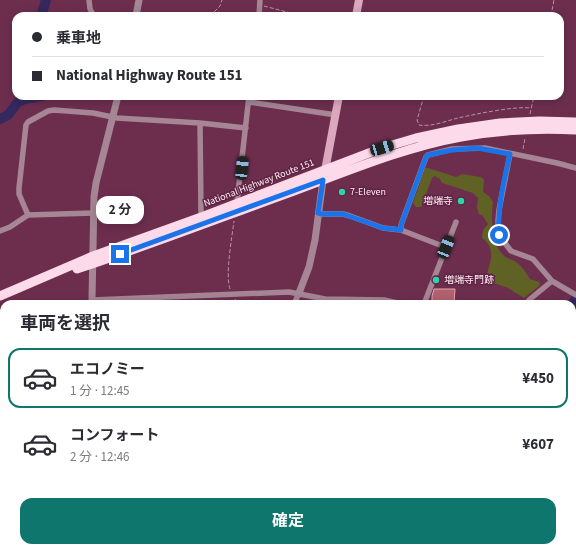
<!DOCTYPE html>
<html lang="ja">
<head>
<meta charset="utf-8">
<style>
  body { margin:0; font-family:"Source Sans 3","Noto Sans JP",sans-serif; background:#f2f2f3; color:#2b2b33; height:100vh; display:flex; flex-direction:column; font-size:15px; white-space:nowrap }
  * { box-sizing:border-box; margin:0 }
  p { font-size:13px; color:#7c7c81 }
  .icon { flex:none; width:22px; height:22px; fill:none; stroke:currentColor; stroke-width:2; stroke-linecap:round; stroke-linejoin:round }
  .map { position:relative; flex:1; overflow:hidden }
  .side { position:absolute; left:0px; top:300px; width:576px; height:252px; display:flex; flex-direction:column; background:#fff; border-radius:12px 12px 0 0; box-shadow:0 2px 10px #0003 }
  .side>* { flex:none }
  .guide { position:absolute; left:12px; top:12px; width:552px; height:88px; border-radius:12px; box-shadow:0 2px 10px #0003; display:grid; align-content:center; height:88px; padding:0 20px; background:#fff }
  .end { position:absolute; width:18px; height:18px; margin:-9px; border:5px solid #1a73e8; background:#fff; box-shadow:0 0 0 2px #fff }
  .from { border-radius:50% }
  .bubble { position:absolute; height:28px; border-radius:12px; background:#fff; box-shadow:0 2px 10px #0003; font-size:13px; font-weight:700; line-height:28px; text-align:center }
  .car { position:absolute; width:12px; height:24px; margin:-12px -6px; border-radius:5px; box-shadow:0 0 3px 1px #0007; background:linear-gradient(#222 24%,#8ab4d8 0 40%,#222 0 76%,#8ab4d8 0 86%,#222 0) }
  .guide b { display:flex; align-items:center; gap:14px; height:38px; font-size:15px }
  .guide b+b { border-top:1px solid #e1e1e2 }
  .guide i { width:10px; height:10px; background:#2b2b33 }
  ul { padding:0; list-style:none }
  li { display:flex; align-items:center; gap:12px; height:60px; margin:0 8px 6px; padding:0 12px; border:2px solid transparent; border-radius:12px }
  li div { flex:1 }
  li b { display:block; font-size:15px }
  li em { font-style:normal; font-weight:700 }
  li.active { border-color:#0f766e }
  li>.icon { width:36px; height:36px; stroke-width:1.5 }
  h2 { padding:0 20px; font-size:18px; line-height:48px }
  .primary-button { display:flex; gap:8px; margin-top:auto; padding:8px 20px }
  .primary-button a { flex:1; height:46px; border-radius:12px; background:#0f766e; color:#fff; font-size:16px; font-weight:700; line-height:46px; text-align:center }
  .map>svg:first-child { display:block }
  .green { fill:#606125 }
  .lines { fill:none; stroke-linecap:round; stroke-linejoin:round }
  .river { stroke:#34285f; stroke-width:10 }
  .building { fill:#ae636f; stroke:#f1a0ac }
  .path { stroke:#b992a5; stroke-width:1; stroke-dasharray:4 2; stroke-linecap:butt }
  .minor { stroke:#a68694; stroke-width:5.5 }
  .tertiary { stroke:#a68694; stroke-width:7 }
  .secondary { stroke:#dba8be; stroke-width:8 }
  .trunk { stroke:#fddaea; stroke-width:9 }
  .rail-casing { stroke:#b1889c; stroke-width:3 }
  .rail { stroke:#602344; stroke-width:1.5; stroke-dasharray:4.5; stroke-linecap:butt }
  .route { stroke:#1a73e8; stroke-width:5 }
  .poi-dot { fill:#30d4aa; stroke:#602344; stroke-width:1.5 }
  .labels { text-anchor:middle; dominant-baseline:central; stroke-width:3; stroke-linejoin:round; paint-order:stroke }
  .street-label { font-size:10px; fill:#fdedf3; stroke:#602344 }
  .poi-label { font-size:10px; fill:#fdedf3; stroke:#602344; text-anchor:start }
</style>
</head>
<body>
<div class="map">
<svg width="576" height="552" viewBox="0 0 576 552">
  <rect width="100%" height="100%" fill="#6d2e4e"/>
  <path class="green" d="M425,168h3l28,9 6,-3 19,3 3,3 -1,12 6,4 4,6c-2,15 -2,43 11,54 4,3 9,4 12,6 6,4 10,11 14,17l9,3 1,3 -16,13 -16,-10 -17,-6 -4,-8c4,-15 9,-25 -5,-36l1,-8 5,-6 -5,-8 -4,-2 -2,-6 1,-10 -5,-5 -31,-10 -2,-4 -5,-3 -3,2 -11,29h-5l-3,-4z"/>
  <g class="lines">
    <path class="river" d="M42,16v-3l4,-13
      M0,119l8,-4 10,-13 7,-3 17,-3
      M572,306l4,-8
      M572,361l4,11
      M572,411l4,-5
      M4,440l-3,5v5l3,2
      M0,500l4,-5
      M0,542v5
      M535,552l1,-4"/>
  </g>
  <path class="building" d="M434,289h21l-1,15h-22v-8z"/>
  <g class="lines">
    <path class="path" d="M264,6l38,10
      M210,16l10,-10 2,-6
      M551,16l3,-16
      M424,96l-7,24 2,5c13,2 27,-4 39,-7 18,-4 56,-12 73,-10
      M530,114l4,-18
      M523,149l2,-11
      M230,289c-5,-14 2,-52 4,-68
      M235,299l2,5
      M118,552l6,-4"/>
    <path class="minor" d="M89,0l1,9 4,7
      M259,16l1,-16
      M249,102l87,13
      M200,123l1,90 3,3
      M510,154l-11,56 -1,11 1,14 12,16 22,8 19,22 24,14
      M237,202l12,-106
      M318,213l4,1h21l7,2 33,12 18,2 44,17
      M28,215l-9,-21v-6l7,-63 2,-3 20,-11 6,-1 39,3 24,5 83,5 46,5
      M401,230v-5l25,-68 2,-2 24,-6 33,-1 72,15 19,5
      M0,231l10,-4 18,-12 65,-2
      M92,304v-4l197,-8 36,7 59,1 18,4
      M294,304l5,-11
      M424,304l32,-82
      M527,304l2,-4 23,-19
      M0,509l4,-5
      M0,518l4,11
      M63,548l1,4
      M87,548l1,4
      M235,548l1,4
      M375,548v4
      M394,548v4
      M5,552l1,-4
      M259,552l24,-4
      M344,552v-4
      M467,552v-4"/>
    <path class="tertiary" d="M136,16l3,-16
      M299,293l10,-26 6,-27 8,-60
      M92,300l2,-103 2,-14 22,-87
      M0,462h4"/>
    <path class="secondary" d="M356,16l3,-16
      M324,176l15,-80
      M572,435l4,-2
      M449,552l4,-4"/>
    <path class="trunk" d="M77,269c73,-24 145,-52 217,-78 54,-20 111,-44 167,-54 38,-7 77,-9 115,-7
      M0,296l93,-40 111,-40 178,-68 34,-10 42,-9 42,-6 39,-2 37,1"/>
    <g class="rail-casing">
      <path id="rail" d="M572,375l4,-1
        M125,552l10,-4"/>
    </g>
    <use href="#rail" class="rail"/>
  </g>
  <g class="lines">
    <path class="route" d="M120,254l203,-74 -5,33 4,1h21l40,14 18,2v-5l25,-68 2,-2 24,-5 25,-2 33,6c-6,27 -13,54 -11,81"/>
  </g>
  <g class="poi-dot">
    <circle cx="342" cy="192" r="4"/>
    <circle cx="461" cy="201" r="4"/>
    <circle cx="436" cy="280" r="4"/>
  </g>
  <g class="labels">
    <g class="street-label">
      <text transform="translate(259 183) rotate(-21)">National Highway Route 151</text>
    </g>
    <g class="poi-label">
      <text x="350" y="192">7-Eleven</text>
      <text x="453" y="201" text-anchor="end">増端寺</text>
      <text x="444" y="280">増端寺門跡</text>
    </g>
  </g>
</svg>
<i class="end from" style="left:499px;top:235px"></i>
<i class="end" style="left:120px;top:254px"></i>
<div class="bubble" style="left:96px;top:196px;width:48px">2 分</div>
<i class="car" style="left:382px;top:148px;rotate:73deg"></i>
<i class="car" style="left:242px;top:168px;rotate:6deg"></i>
<i class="car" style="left:446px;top:247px;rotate:22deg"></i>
<div class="guide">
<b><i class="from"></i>乗車地</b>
<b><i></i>National Highway Route 151</b>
</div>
<section class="side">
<h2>車両を選択</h2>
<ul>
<li class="active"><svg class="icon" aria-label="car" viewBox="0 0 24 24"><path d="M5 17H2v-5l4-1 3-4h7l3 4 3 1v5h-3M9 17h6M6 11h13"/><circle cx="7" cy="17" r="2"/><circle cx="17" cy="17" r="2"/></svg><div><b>エコノミー</b><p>1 分 · 12:45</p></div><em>¥450</em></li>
<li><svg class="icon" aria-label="car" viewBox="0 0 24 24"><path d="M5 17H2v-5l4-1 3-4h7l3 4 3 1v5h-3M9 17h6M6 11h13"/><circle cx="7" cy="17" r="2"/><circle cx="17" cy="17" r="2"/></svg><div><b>コンフォート</b><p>2 分 · 12:46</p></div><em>¥607</em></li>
</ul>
<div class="primary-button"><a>確定</a></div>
</section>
</div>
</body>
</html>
